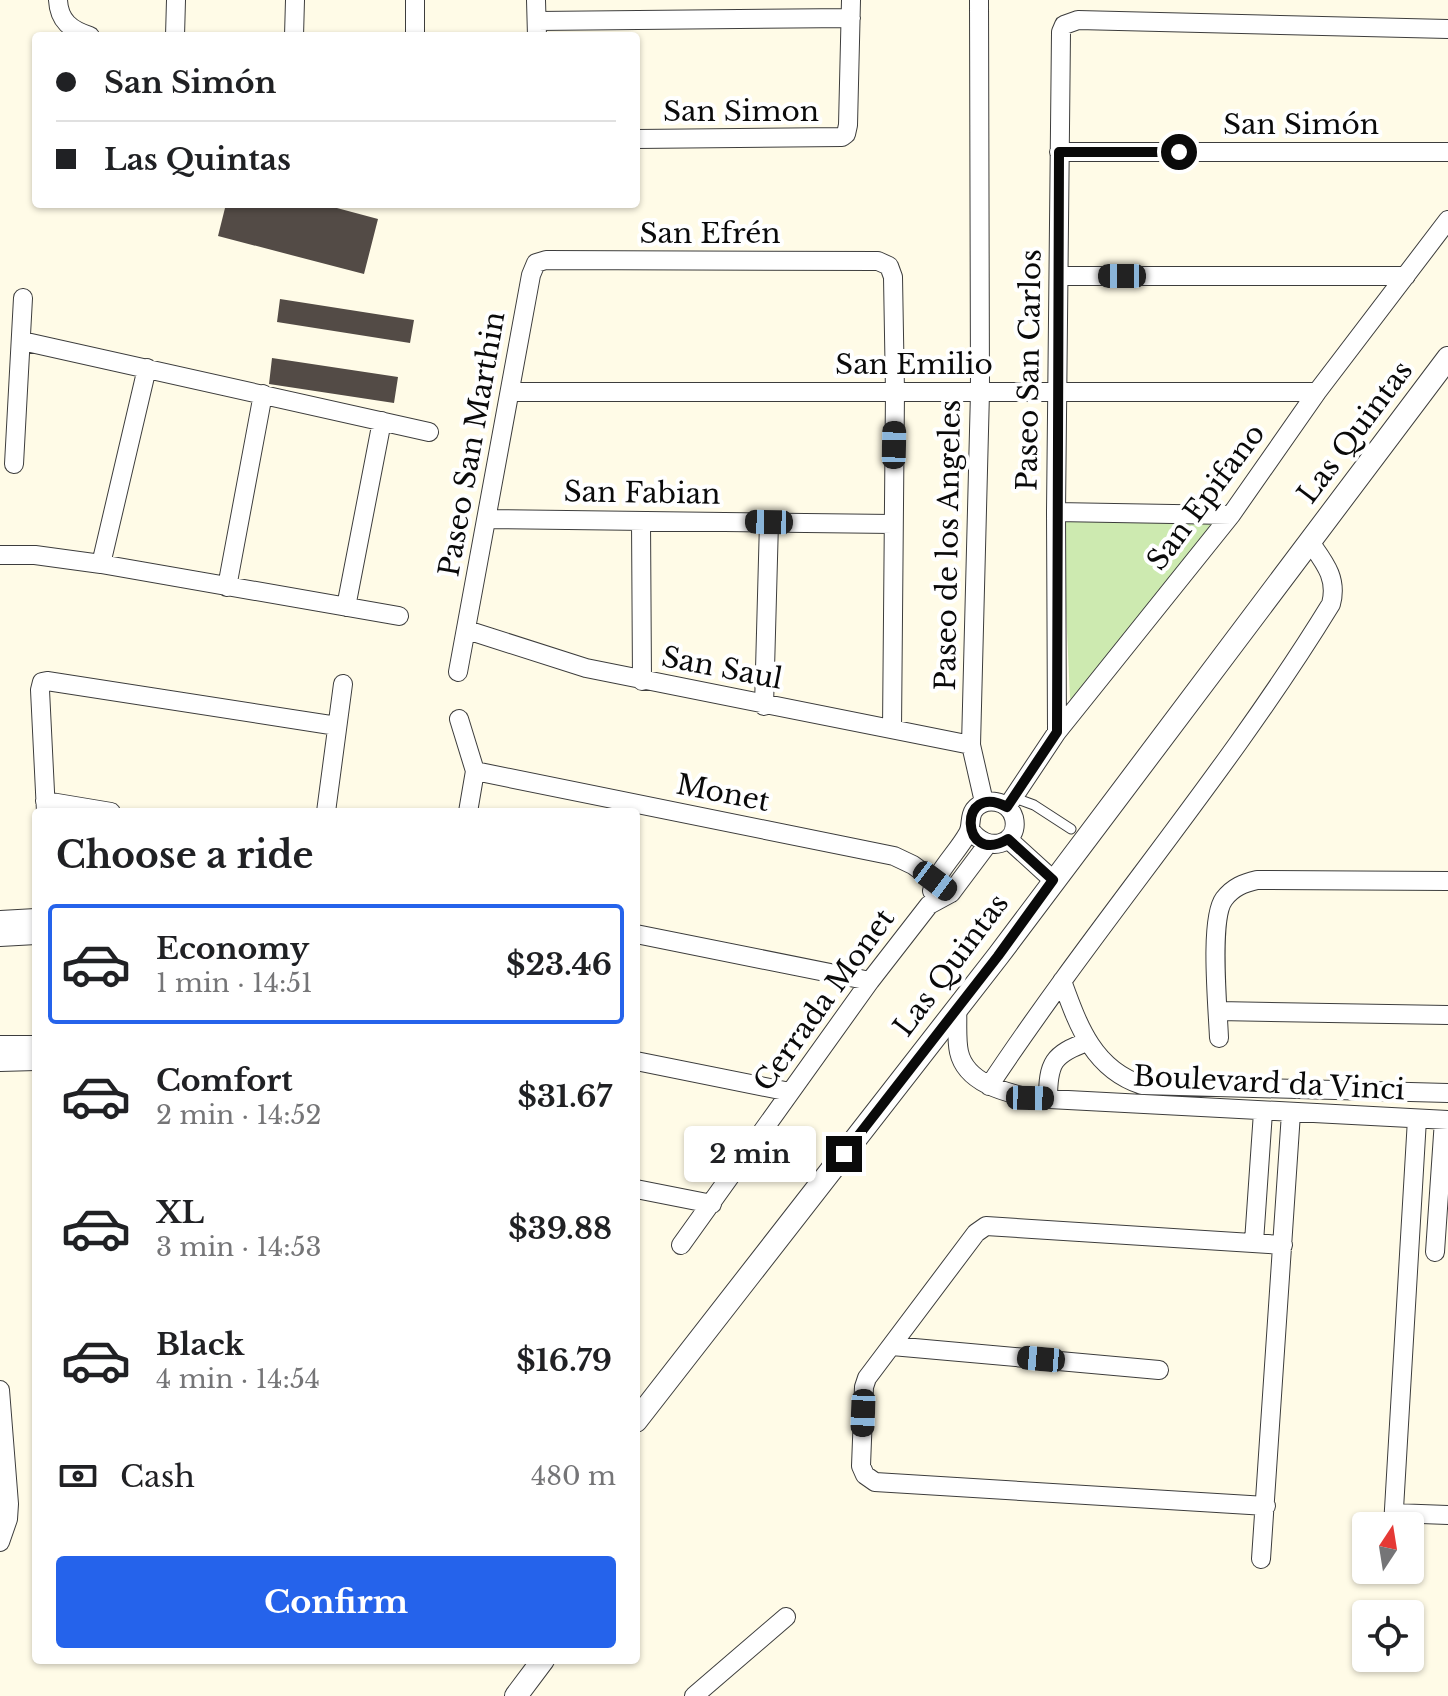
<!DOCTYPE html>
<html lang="en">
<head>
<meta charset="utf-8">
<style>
  body { margin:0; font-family:"Libre Baskerville",serif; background:#f6f6f6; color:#202124; height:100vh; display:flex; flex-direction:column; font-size:30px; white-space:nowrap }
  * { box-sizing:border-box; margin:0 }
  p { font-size:26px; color:#757577 }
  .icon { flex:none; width:44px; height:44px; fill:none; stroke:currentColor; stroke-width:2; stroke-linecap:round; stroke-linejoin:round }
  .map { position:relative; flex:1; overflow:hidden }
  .side { position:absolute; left:32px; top:808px; width:608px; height:856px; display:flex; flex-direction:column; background:#fff; border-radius:8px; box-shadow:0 2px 6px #0004 }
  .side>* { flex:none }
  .guide { position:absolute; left:32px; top:32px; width:608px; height:176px; border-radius:8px; box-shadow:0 2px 6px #0004; display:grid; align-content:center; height:176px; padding:0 24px; background:#fff }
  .needle { width:52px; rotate:12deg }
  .controls { position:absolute; left:1352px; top:1512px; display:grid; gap:16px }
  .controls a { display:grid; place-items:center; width:72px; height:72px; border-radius:8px; background:#fff; box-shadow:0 2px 6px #0004; font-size:40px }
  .end { position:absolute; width:36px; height:36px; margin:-18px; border:10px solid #0a0a0a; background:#fff; box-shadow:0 0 0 4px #fff }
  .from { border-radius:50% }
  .bubble { position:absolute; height:56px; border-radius:8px; background:#fff; box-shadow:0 2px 6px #0004; font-size:26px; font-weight:700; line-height:56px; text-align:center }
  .car { position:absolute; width:24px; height:48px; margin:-24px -12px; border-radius:10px; box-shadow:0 0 6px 2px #0007; background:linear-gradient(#222 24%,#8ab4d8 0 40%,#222 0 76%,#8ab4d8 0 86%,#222 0) }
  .guide b { display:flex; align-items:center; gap:28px; height:76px; font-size:30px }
  .guide b+b { border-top:2px solid #e0e0e0 }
  .guide i { width:20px; height:20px; background:#202124 }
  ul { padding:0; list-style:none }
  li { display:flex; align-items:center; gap:24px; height:120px; margin:0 16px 12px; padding:0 8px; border:4px solid transparent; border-radius:8px }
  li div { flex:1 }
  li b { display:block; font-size:30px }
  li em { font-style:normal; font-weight:700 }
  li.selected { border-color:#2563eb }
  li>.icon { width:72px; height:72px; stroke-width:1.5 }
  h2 { padding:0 24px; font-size:36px; line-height:96px }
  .pay { display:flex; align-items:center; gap:20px; height:88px; padding:0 24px; font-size:30px }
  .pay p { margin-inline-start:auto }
  .action { display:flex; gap:16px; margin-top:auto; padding:16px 24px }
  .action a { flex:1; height:92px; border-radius:8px; background:#2563eb; color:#fff; font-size:32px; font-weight:700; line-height:92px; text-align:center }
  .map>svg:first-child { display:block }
  .green { fill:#cdeab0 }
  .building { fill:#534b46 }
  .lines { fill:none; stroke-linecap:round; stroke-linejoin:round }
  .service-casing { stroke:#3d3d3d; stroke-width:11 }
  .minor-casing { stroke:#3d3d3d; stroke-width:20 }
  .tertiary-casing { stroke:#3d3d3d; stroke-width:24 }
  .service { stroke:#fff; stroke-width:9 }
  .minor { stroke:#fff; stroke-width:18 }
  .tertiary { stroke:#fff; stroke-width:22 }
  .route { stroke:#0a0a0a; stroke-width:10 }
  .labels { text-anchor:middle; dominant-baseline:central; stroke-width:8; stroke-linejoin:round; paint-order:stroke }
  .street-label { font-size:28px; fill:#0a0a0a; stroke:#fff }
</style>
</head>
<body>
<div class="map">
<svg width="1448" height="1696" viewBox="0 0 1448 1696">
  <rect width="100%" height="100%" fill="#fffbe7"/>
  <path class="green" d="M1062,519l157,4 -145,183 -4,-8z"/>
  <path class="building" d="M226,204h96l56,15 -14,55 -146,-38z
    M280,299l134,21 -4,23 -133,-21z
    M272,358l126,19 -4,26 -125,-19z"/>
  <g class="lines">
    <g class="service-casing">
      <path id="service" d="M1015,798l19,7 37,24"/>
    </g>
    <g class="minor-casing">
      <path id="minor" d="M58,0c1,21 13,30 32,36
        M536,0l1,36
        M979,0l1,392 -9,353 13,57
        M537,21l314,-3
        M175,36l1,-36
        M294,36l1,-36
        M415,36v-36
        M636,139l206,-2 4,-3 2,-9 3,-125
        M1059,152h389
        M1059,276h347
        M22,341l407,91
        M511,392h806
        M14,464l9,-166
        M1056,512l175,3
        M487,519l406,5
        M641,521l1,160
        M0,555h35l66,9 298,52
        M101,564l46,-196
        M227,587l36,-193
        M346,607l36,-186
        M467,630l119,38 385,77
        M458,672l73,-397 5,-12 10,-3 332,1 11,5 4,11 2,115 -3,337
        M764,706l5,-184
        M459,719l16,52 -7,41
        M1057,732l-1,-220 5,-480 3,-7 14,-5 370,9
        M475,771l419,85 19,9 38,28
        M45,801l66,11
        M1007,807l50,-75 174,-217 86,-123 131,-172
        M46,812l-6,-122 2,-8 5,-1 290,45
        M326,812l17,-128
        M1008,839l45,41
        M932,891c6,-22 25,-38 36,-58 4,-7 1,-16 6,-23 11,-14 35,-10 40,8 6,26 -27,37 -44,11
        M0,920l36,-2
        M636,934l234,47
        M0,937l36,-2
        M1062,981c16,44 31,88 80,104l306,8
        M957,1007c1,15 -1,31 2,45 7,31 45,40 71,46l418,22
        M1218,1011l230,4
        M1219,1038c-1,-28 -10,-119 5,-139 9,-12 20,-16 33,-19l191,1
        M0,1045h36
        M636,1061l154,31
        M0,1062l36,-1
        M989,1086c109,-164 239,-314 342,-482 7,-26 -7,-42 -21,-62
        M1048,1099c0,-36 5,-45 39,-57
        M636,1189l76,15
        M1254,1242l9,-130
        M681,1245l189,-264 59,-76 22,-12 36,-48
        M1435,1252l9,-132
        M892,1346l267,24
        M0,1390l9,114 -1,15 -8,23
        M1266,1506l-391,-24 -10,-7 -4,-9 3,-79 3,-9 109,-145 10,-7 297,19
        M1394,1513l54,2
        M1393,1526l24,-407
        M1261,1559l30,-446
        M694,1696l92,-79"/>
    </g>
    <g class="tertiary-casing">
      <path id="tertiary" d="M636,1421l362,-465 450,-598
        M516,1696l27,-36"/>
    </g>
    <use href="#service" class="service"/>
    <use href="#minor" class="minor"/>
    <use href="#tertiary" class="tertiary"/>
  </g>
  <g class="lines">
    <path class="route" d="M844,1154l154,-198 55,-76 -45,-41c-48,29 -51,-59 -1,-32l50,-75 2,-580h120"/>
  </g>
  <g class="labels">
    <g class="street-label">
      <text x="741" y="111">San Simon</text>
      <text x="1301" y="124">San Simón</text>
      <text x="710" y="233">San Efrén</text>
      <text x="914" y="364">San Emilio</text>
      <text transform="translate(1029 370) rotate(-89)">Paseo San Carlos</text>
      <text transform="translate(1355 432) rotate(-53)">Las Quintas</text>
      <text transform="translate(472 444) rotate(-80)">Paseo San Marthin</text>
      <text transform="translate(642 493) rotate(1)">San Fabian</text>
      <text transform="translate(1206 497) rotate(-53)">San Epifano</text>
      <text transform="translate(948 545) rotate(-89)">Paseo de los Angeles</text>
      <text transform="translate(722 668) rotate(11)">San Saul</text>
      <text transform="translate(723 793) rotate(11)">Monet</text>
      <text transform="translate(951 965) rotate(-53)">Las Quintas</text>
      <text transform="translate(824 1000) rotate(-54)">Cerrada Monet</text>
      <text transform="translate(1269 1083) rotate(3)">Boulevard da Vinci</text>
    </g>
  </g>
</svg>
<div class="controls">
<a><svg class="needle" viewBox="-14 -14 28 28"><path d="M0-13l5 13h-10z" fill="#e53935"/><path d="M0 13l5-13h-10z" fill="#757577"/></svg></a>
<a><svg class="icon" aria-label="locate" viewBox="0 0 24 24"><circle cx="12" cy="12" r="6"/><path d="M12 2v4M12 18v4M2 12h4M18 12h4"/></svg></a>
</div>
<i class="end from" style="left:1179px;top:152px"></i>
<i class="end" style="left:844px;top:1154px"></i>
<div class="bubble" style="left:684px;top:1126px;width:132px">2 min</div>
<i class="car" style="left:1122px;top:276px;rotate:270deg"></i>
<i class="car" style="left:894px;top:445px;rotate:1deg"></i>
<i class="car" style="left:769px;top:522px;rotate:271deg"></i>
<i class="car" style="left:935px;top:881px;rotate:127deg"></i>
<i class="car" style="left:1030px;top:1098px;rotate:91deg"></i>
<i class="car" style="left:1041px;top:1359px;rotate:275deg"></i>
<i class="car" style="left:863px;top:1413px;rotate:182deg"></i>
<div class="guide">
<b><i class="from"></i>San Simón</b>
<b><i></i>Las Quintas</b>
</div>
<section class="side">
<h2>Choose a ride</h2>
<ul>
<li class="selected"><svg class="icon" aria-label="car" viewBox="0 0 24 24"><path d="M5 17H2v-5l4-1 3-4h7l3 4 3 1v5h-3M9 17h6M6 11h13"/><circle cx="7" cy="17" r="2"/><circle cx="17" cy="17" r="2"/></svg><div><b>Economy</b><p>1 min · 14:51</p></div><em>$23.46</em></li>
<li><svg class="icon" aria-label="car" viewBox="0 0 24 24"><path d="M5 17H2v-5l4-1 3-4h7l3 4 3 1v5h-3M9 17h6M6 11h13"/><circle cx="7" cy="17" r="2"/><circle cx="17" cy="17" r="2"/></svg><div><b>Comfort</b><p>2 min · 14:52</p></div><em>$31.67</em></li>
<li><svg class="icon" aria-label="car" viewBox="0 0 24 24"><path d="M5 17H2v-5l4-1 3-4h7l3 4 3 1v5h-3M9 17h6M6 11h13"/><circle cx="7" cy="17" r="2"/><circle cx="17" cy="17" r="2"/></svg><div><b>XL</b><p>3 min · 14:53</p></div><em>$39.88</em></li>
<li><svg class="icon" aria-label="car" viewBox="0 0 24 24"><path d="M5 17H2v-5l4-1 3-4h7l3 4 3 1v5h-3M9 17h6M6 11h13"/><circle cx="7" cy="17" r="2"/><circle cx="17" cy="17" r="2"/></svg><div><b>Black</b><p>4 min · 14:54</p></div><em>$16.79</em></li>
</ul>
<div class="pay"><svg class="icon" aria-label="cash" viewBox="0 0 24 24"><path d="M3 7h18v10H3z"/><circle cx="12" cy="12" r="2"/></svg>Cash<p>480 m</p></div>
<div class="action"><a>Confirm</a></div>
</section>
</div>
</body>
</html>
